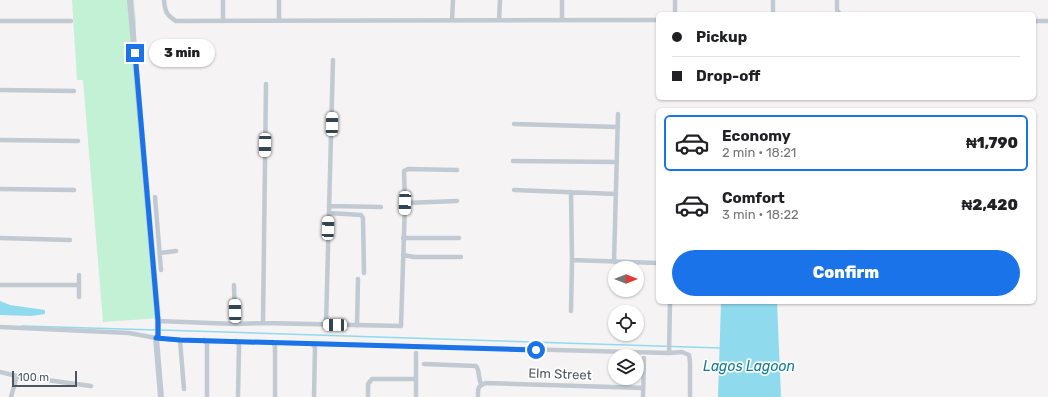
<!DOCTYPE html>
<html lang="en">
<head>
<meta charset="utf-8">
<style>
  body { margin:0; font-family:Rubik,sans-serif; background:#f6f6f6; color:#202124; height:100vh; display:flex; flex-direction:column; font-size:15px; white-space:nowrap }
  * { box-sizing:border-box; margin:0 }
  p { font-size:13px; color:#757577 }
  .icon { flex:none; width:22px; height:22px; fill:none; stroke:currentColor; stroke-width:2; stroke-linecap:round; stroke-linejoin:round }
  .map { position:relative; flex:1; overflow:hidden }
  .panel { position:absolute; left:656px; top:108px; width:380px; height:196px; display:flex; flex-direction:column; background:#fff; border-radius:6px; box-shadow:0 1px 3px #0004 }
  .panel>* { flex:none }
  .banner { position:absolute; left:656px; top:12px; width:380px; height:88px; border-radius:6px; box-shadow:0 1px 3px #0004; display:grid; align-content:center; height:88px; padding:0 16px; background:#fff }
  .needle { width:26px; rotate:90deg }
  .controls { position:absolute; left:608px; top:261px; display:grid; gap:8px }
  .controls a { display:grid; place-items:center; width:36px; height:36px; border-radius:50%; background:#fff; box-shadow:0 1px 3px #0004; font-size:20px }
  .scale { position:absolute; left:12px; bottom:10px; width:65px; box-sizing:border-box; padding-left:4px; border:2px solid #4a5661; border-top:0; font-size:11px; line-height:14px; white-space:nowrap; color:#4a5661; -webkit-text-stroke:3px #fff; paint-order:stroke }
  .end { position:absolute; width:18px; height:18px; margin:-9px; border:5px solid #1a73e8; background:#fff; box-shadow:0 0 0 2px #fff }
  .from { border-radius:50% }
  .bubble { position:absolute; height:28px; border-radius:14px; background:#fff; box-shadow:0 1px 3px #0004; font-size:13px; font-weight:800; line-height:28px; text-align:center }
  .car { position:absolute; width:12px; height:24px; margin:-12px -6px; border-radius:5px; box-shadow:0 0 3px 1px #0007; background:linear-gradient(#fff 24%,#345 0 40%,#fff 0 76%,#345 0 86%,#fff 0) }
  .banner b { display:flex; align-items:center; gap:14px; height:38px; font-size:15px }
  .banner b+b { border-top:1px solid #e0e0e0 }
  .banner i { width:10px; height:10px; background:#202124 }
  ul { padding:7px 0 0; list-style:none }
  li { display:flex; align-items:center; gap:12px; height:56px; margin:0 8px 6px; padding:0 8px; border:2px solid transparent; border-radius:6px }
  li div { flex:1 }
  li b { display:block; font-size:15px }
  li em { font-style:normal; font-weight:800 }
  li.selected { border-color:#1a73e8 }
  li>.icon { width:36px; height:36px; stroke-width:1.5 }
  .action { display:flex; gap:8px; margin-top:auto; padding:8px 16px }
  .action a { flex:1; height:46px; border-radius:24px; background:#1a73e8; color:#fff; font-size:16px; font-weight:800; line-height:46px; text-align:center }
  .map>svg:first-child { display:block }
  .green { fill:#c3f1d5 }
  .water { fill:#90daee }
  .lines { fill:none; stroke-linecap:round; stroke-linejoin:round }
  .stream { stroke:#90daee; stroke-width:1.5 }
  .minor { stroke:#c1cad2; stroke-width:4.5 }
  .tertiary { stroke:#c1cad2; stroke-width:6 }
  .route { stroke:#1a73e8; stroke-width:5 }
  .labels { text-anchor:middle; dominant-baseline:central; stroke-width:3.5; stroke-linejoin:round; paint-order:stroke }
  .street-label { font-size:13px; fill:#4a5661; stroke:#fff }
  .water-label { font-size:14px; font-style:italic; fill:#0c7c9b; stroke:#fff }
</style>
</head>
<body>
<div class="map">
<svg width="1048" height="397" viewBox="0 0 1048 397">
  <rect width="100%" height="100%" fill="#f5f3f3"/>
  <path class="green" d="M72,0h62l2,22 -1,35 25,261 -57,4 -20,-242h-6z"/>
  <path class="water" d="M0,301l10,4 35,5v4l-14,2 -31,-1z
    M721,302h56l4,95h-63z"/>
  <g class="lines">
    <path class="stream" d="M22,326l134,4
      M160,330l560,18"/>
    <path class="minor" d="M164,0c1,11 2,15 12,21l482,-1
      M223,0v20
      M279,0v20
      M837,0v10l3,4
      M675,14v-14
      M773,14v-14
      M452,20l1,-20
      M499,20l1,-20
      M562,20v-20
      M0,21h71
      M1034,21h14
      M0,90l74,1
      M514,124l104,3
      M0,140l78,1
      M513,161l104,1
      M0,189l74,1
      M514,190l102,4
      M155,197l6,73
      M405,203l52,-2
      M329,206l52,1
      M329,213l32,2 2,3 1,55
      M0,238l70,2
      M403,238h56
      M160,253l16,-2
      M403,255l11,2h47
      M572,260l86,3
      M614,262l4,-148
      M79,275v22
      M0,285h79
      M234,285l1,39
      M571,311l1,-51 -1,-68
      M158,321l77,3 28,-1 138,3 4,-123 -1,-32 4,-2 49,1
      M263,323l3,-239
      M326,325l7,-265
      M357,326l1,-47
      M0,327l129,6 27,5 24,2 489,13 13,-1 7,3 1,7v35
      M180,340l4,49
      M204,340l3,4v53
      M236,341l3,4 -1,52
      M272,342l3,4v51
      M312,344l3,3 -1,50
      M669,353l1,-51
      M424,364l52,2c4,5 2,12 5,18
      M0,372l17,4 74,10
      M11,397l6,-21
      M368,397v-13l4,-5h44
      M416,397v-44
      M478,397c0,-8 -1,-11 8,-14l157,5
      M643,397l1,-39"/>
    <path class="tertiary" d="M130,0l7,80 21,241v15l-2,2 5,59"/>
  </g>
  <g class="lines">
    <path class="route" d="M135,53l23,268v15l-2,2 24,2 356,10"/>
  </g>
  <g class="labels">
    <g class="street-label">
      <text transform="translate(560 374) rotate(2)">Elm Street</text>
    </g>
    <g class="water-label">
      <text x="749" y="366">Lagos Lagoon</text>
    </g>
  </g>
</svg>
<div class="controls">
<a><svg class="needle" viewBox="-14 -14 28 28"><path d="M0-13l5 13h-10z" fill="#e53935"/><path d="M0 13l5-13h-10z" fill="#757577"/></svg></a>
<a><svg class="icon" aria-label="locate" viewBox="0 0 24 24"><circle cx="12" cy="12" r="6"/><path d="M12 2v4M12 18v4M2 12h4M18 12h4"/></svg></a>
<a><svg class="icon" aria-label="layers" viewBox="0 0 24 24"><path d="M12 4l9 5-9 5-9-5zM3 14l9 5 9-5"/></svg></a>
</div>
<div class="scale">100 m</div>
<i class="end from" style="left:536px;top:350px"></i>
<i class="end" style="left:135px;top:53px"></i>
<div class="bubble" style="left:149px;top:39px;width:66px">3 min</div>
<i class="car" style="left:332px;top:124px;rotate:1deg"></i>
<i class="car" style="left:265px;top:145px;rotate:181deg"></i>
<i class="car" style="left:405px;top:203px;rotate:182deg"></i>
<i class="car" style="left:328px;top:228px;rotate:2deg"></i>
<i class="car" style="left:235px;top:311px;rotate:359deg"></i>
<i class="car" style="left:335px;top:325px;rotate:271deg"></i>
<div class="banner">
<b><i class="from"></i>Pickup</b>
<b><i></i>Drop-off</b>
</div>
<section class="panel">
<ul>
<li class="selected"><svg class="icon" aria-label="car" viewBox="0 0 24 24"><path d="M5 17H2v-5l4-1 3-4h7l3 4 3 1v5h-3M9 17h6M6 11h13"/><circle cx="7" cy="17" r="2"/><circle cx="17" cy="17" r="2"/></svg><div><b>Economy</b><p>2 min · 18:21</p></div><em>₦1,790</em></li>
<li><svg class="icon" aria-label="car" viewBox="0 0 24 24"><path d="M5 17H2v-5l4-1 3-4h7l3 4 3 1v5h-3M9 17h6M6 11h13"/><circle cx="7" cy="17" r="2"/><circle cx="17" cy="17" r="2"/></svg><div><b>Comfort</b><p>3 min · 18:22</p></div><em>₦2,420</em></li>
</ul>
<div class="action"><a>Confirm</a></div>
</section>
</div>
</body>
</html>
